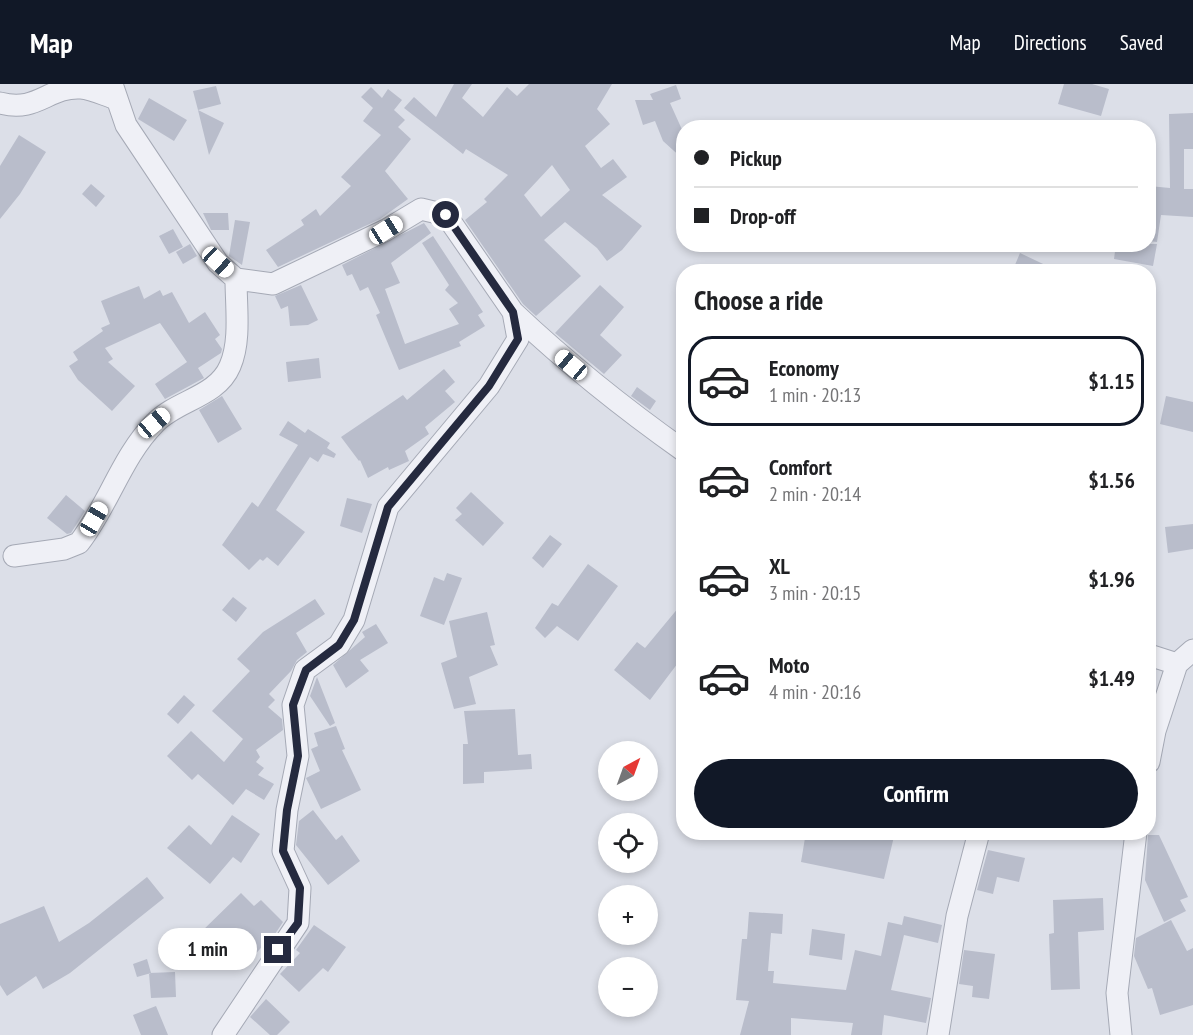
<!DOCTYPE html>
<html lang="en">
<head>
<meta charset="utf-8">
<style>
  body { margin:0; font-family:"PT Sans Narrow",sans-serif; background:#f6f6f6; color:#202124; height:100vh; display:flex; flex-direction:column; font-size:22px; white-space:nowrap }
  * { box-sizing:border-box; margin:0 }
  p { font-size:20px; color:#757577 }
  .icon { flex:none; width:33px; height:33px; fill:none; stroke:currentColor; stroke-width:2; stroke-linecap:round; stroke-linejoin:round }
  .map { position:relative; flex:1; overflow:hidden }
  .side { position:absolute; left:676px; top:180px; width:480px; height:576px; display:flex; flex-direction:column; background:#fff; border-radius:24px; box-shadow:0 3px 9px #0003 }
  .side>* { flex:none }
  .guide { position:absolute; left:676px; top:36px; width:480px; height:132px; border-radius:24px; box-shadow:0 3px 9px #0003; display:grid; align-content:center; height:132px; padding:0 18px; background:#fff }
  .needle { width:39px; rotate:41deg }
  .buttons { position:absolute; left:598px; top:657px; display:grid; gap:12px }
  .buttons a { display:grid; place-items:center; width:60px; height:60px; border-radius:50%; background:#fff; box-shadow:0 3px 9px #0003; font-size:30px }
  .end { position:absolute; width:27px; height:27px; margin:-14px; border:8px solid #252a3f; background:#fff; box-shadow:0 0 0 3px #fff }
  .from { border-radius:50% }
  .bubble { position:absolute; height:42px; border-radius:21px; background:#fff; box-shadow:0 3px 9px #0003; font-size:20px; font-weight:800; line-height:42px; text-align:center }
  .car { position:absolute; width:18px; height:36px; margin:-18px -9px; border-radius:8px; box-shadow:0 0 4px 2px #0007; background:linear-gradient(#fff 24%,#345 0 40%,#fff 0 76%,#345 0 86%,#fff 0) }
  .guide b { display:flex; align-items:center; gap:21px; height:57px; font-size:22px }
  .guide b+b { border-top:2px solid #e0e0e0 }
  .guide i { width:15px; height:15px; background:#202124 }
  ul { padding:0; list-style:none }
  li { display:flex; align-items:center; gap:18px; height:90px; margin:0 12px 9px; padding:0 6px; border:3px solid transparent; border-radius:24px }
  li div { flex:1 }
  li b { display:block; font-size:22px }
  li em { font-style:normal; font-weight:800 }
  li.selected { border-color:#111827 }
  li>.icon { width:54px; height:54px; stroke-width:1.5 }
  h2 { padding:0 18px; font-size:27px; line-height:72px }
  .action { display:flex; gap:12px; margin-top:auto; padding:12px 18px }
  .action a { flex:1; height:69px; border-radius:36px; background:#111827; color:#fff; font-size:24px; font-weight:800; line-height:69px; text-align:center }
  header { display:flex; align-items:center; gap:36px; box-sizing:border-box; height:84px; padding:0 30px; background:#111827; color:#fff }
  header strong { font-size:28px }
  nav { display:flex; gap:33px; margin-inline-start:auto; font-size:21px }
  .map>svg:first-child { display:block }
  .building { fill:#b9bdcb; fill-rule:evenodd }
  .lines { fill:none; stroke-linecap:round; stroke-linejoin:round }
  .minor-casing { stroke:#a5a9b5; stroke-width:23 }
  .minor { stroke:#eff0f6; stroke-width:21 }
  .route { stroke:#252a3f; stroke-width:8 }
</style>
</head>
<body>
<header>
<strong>Map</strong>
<nav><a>Map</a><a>Directions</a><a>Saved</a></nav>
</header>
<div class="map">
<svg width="1193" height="951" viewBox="0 0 1193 951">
  <rect width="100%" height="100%" fill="#dcdfe8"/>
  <path class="building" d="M454,0h18l-10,14 21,19 24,-30 10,9 12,-12h83l-15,25 13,15 -25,22 16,22 12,-9 14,18 -25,18 40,31 -20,24 -15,11 -10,-13 -32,-26 -21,18 37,36 -45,40 -13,-12 -58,-84 22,-18 -3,-3 24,-24 -42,-26 -3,5 -59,-46 10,-11 22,20zM552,81l18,25 -29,27 -17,-22z
    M1064,0h28l17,5 -8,27 -43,-12z
    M676,1l5,14 -11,4 14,31v26l-21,-19 -8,-20 -12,4 -8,-25h18l-3,-6z
    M216,2l5,18 -23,6 -5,-19z
    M371,3l11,11 6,-9 14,11 -8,10 11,10 -7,7 13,12 -26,32 23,28 -28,20 -102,48 -12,-17 38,-25 -3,-5 15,-11 4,7 31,-30 -10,-9 40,-42 -18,-14 10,-13 -12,-11z
    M149,14l38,22 -13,21 -36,-22z
    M198,26l26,13 -15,32z
    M1193,29v36h-9v40h9v28l-32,-2 -4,27 -8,-1v-55l21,2 -1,-74z
    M19,51l27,17 -26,42 -20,25v-53z
    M91,100l14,12 -9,11 -14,-13z
    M203,129h25l1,17h-18z
    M235,136l15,2 -8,43 -13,-9z
    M424,139l7,10 -40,30 9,20 -15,6 20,55 54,-20 -10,-15 9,-6 -13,-13 4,-5 -27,-42 11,-7 50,76 -5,3 7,11 -26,16 2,4 -62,24 -23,-55 4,-2 -12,-26 -8,4 -8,-17 -5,2 -5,-11z
    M173,145l10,18 -14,7 -10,-18z
    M190,160l7,12 -14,8 -7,-12z
    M1116,160h41l-4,22 -39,-7z
    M1020,169l40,19h-48z
    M301,201l17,35 -10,5 -18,1 -2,-20 -7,3 -6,-13z
    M600,201l24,22 -24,28 22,20 -18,19 -49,-41z
    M139,202l5,13 16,-9 3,6 9,-4 17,31 16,-11 15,23 -5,4 7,10 -1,4 -23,15 6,10 -39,21 -10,-15 32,-22 -27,-39 -55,25 8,11 -5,3 27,24 -23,25 -34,-31 -9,-14 9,-6 -5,-8 30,-21 -2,-3 9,-4 -9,-23z
    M319,274l2,20 -33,4 -2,-20z
    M444,285l11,13 -10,9 10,11 -30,25 4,7 -24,17 4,10 -20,9 -1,-3 -20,11 -8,-18 -1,1 -18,-24 62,-42 4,5z
    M637,303l19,14 -6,9 -19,-14z
    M222,312l20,33 -24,14 -19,-33z
    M1166,312l27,6v30l-33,-8z
    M288,337l17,12 3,-4 22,14 -3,5 9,6 -2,4 -11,-4 -5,8 -8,-5 -34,53 29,22 -27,34 -11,-9 -4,4 -3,-2 -11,11 -27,-25 30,-43 6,5 40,-62 -19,-10z
    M471,408l33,31 -21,23 -28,-26 7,-6 -6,-6z
    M66,411l19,16 -14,22 -4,1 -20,-16z
    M347,414l25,6 -10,29 -22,-7z
    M1193,440v25l-25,4 -3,-26z
    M550,451l12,9 -19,24 -11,-10z
    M588,480l30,22 -40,55 -21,-15 -12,12 -10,-10 17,-25 6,3z
    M447,489l15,5 -18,47 -24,-9 14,-39 10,4z
    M233,513l14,11 -11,14 -14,-12z
    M315,515l10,15 -29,19 11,19 -10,8 -6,11 -22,23 6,6 -7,7 14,12 1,11 -27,20 4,7 -4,5 8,6 -6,7 16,9 -10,16 -18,-11 -13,16 -35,-31 -6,6 -25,-24 24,-25 33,31 19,-23 -31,-28 38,-40 -13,-12 26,-27z
    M684,517v54l-34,45 -36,-30 23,-28 8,6z
    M487,528l8,33 -5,1 8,19 -29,12 7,27 -22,5 -13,-46 16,-6 -8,-36z
    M376,540l12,19 -28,17 9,11 -23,17 -13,-23 32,-28 -3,-5z
    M317,593l18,46 -5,3 -20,-30z
    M184,611l11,10 -17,19 -11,-10z
    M515,625l3,46 13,-1 1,15 -48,3v11l-21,1v-40h5l-4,-33z
    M336,642l9,23 -3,1 19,40 -40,19 -15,-31 14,-7 -9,-22 7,-3 -4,-13z
    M313,726l23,30 6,-5 18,26 -32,24 -32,-40 3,-24z
    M232,731l28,19 -19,29 -8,-6 -23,27 -43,-36 22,-23 22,20z
    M806,748h89l-11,47 -83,-17z
    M1148,751h11l29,62 -8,3 6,11 -22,11 -19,-42z
    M988,766l37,8 -6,24 -22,-5 -4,17 -16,-4z
    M147,793l17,21 -94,75 -27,16 -7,-13 -29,20 -7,-11v-61l44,-18 15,36 30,-19z
    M241,809l13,13 7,-6 22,22 -14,21 -2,-2 -14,16 -30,-28 -14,15 -10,-10z
    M1103,814l1,32 -26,2 2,57 -29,1 -2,-56 5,-1 -1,-33z
    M749,828l34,2 -1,20 -11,-1 -3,38h6l-1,12 73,7 9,-40 26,6 7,-34 14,3 2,-9 38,9 -4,18 -34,-8 -13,55 40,8 -5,25 -42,-8 -2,20h-31l2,-12 -62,-5v17h-51l9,-34 -13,-1 6,-61h5z
    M1171,836l16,31 6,-3v57l-33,10 -8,-27 -4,1 -14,-33 2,-18z
    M314,841l32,22 -18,25 -5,-4 -24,24 -19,-18 20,-21 -4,-3z
    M812,845l33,5 -3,26 -33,-5z
    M964,866l31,4 -6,45 -17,-2 1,-11 -14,-2z
    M147,875l4,14 -14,4 -4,-13z
    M175,888l1,25 -25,1 -2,-25z
    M266,915l24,23 -13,13h-7l-20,-18z
    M156,922l12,29h-27l-8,-20z"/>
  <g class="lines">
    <g class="minor-casing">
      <path id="minor" d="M112,0l14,41 92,138 18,16 37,5 113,-54 35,-21 25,6 67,97 5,27 -29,47 -101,121 -34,113 -15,25 -34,25 -12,35 5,51 -11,54 -4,41 17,37 -2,35 -75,112
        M0,19c38,10 48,-17 81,-15 12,1 25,8 36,11
        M513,228c54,51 110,96 171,139
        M14,472l50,-7 15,-6c29,-37 43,-87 76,-120 22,-23 62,-26 75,-57 11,-25 6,-59 6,-87
        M1149,571l28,9
        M1149,678l6,-31 22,-67 16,-14
        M938,951l19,-119 22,-84
        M1121,951l-4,-42 19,-161"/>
    </g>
    <use href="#minor" class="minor"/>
  </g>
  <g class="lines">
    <path class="route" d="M278,866l20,-27 2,-35 -17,-37 4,-41 11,-54 -5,-51 13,-35 33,-25 15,-25 34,-113 101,-121 29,-47 -5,-27 -67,-97"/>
  </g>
</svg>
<div class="buttons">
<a><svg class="needle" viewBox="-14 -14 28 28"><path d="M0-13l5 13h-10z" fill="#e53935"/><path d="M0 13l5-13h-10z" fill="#757577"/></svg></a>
<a><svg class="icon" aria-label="locate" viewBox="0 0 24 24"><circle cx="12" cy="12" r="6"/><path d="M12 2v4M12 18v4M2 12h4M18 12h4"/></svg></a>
<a>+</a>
<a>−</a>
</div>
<i class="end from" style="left:446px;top:131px"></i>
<i class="end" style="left:278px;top:866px"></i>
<div class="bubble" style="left:158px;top:844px;width:99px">1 min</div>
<i class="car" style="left:386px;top:146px;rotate:58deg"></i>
<i class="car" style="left:218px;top:178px;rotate:133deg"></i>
<i class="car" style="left:571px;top:281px;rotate:310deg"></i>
<i class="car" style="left:154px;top:339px;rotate:50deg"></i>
<i class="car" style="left:94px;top:435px;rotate:30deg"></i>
<div class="guide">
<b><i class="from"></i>Pickup</b>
<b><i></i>Drop-off</b>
</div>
<section class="side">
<h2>Choose a ride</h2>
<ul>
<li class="selected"><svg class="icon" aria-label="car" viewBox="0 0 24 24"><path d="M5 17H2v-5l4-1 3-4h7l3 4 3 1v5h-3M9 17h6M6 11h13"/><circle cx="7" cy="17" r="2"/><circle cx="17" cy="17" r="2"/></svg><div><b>Economy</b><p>1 min · 20:13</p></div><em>$1.15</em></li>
<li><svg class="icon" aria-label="car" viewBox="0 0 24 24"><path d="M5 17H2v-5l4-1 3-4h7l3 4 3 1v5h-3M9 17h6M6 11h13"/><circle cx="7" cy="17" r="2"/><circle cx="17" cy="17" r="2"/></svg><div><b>Comfort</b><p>2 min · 20:14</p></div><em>$1.56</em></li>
<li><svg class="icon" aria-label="car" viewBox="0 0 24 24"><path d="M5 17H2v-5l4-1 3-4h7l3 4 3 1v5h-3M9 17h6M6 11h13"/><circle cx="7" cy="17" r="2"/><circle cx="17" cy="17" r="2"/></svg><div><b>XL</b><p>3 min · 20:15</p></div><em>$1.96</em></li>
<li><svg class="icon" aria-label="car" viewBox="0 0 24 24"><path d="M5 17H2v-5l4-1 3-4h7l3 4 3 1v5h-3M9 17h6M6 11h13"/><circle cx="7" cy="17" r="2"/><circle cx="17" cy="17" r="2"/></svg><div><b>Moto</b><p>4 min · 20:16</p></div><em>$1.49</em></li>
</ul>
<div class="action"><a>Confirm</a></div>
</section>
</div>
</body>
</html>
